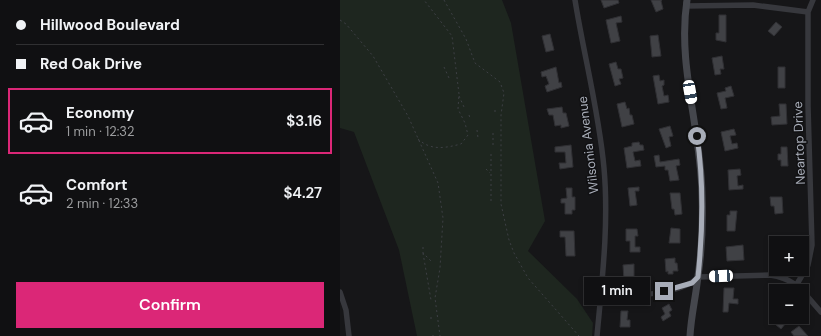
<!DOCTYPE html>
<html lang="en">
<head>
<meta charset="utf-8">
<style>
  body { margin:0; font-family:"DM Sans",sans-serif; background:#19191b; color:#f1f3f6; height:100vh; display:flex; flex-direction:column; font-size:15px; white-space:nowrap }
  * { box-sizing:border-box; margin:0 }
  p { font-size:13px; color:#9c9d9f }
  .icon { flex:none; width:22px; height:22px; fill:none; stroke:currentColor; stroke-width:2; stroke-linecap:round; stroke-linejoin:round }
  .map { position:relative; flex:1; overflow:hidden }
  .drawer { display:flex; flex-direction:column; background:#101012; width:340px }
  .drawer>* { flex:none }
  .guide { display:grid; align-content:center; height:88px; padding:0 16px; background:#101012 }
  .fabs { position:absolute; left:429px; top:236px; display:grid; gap:8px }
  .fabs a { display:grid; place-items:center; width:40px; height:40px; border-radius:0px; background:#101012; box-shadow:0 2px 6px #0003,0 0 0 1px #303032; font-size:20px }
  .end { position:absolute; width:18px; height:18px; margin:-9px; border:5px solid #a8adb8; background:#111; box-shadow:0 0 0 2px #111 }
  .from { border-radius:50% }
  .bubble { position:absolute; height:28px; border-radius:0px; background:#101012; box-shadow:0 2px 6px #0003,0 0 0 1px #303032; font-size:13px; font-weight:600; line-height:28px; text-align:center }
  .car { position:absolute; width:12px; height:24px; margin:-12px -6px; border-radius:5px; box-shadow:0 0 3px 1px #0007; background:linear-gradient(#fff 24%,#345 0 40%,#fff 0 76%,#345 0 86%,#fff 0) }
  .guide b { display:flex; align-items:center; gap:14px; height:38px; font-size:15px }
  .guide b+b { border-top:1px solid #303032 }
  .guide i { width:10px; height:10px; background:#f1f3f6 }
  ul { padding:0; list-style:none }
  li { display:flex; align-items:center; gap:12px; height:66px; margin:0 8px 6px; padding:0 8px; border:2px solid transparent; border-radius:0px }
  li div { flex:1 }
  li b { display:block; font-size:15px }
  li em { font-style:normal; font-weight:600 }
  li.current { border-color:#db2777 }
  li>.icon { width:36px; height:36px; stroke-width:1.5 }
  .primary-button { display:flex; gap:8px; margin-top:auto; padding:8px 16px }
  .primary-button a { flex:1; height:46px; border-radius:0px; background:#db2777; color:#fff; font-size:16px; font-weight:600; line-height:46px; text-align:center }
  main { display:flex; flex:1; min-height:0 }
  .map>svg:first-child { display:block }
  .green { fill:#1e261f }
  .building { fill:#404145; stroke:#303034 }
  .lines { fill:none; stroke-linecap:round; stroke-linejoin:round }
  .path { stroke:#3d3f44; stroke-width:1; stroke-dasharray:2 3; stroke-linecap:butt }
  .street { stroke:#37383d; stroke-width:5.5 }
  .secondary { stroke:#45474d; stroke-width:7 }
  .route { stroke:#a8adb8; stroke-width:5 }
  .labels { text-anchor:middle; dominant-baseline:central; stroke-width:3; stroke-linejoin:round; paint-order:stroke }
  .street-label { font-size:13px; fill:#a8adb8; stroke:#111113 }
</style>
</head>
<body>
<main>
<section class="drawer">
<div class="guide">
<b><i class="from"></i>Hillwood Boulevard</b>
<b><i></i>Red Oak Drive</b>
</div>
<ul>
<li class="current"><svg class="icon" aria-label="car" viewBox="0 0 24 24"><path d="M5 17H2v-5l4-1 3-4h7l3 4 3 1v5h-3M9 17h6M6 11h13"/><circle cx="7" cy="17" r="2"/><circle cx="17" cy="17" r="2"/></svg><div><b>Economy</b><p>1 min · 12:32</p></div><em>$3.16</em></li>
<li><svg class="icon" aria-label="car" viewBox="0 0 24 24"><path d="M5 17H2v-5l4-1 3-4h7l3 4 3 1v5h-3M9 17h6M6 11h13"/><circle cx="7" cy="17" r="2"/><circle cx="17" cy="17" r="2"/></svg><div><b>Comfort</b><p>2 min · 12:33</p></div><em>$4.27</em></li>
</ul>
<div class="primary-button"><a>Confirm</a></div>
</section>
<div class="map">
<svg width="481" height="336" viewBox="0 0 481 336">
  <rect width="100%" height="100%" fill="#161618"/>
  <path class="green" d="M0,0h162l9,23 34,198 -17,30 49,48 16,24 -1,13h-175l-18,-86 -45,-118 -14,-4z"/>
  <path class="building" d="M261,0h17l1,3 -15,5z
    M311,0h11l-1,1 2,8 -7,3z
    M379,15h7v27l-10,-2v-7h3z
    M281,16l1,6 -6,1 4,18 -9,2 -5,-23z
    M436,22l6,5 -8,9 -6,-5z
    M210,34l4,16 -8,2 -4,-16z
    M318,35l3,21 -9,1 -2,-21z
    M382,56l2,13h-4l1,5 -6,1 -3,-17z
    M276,62l2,7h3l2,9 -4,1 2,5 -6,2 -6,-22z
    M216,67l3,16 2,-1 1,5 -15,5 -2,-6 4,-2 -3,-8 -4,1 -1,-5z
    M438,67h7v21h-7z
    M319,75l1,6 4,-1v5l-2,1 2,10 4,-1 1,7 -11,2 -5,-28z
    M391,86l3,10 -9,2 2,10 -6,1 -4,-16 9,-2 -1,-3z
    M285,102l2,7 2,-1 1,7h2l2,9 -12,3 -5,-23z
    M439,104h7l1,20 -15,1 -1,-8 9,-1z
    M222,107l1,6h3l3,13 -8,2v-3l-6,1 -2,-11h-4l-2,-6z
    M330,126l3,10 -4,1 2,9 -5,2 -7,-19z
    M394,129l2,6 -6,1 2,8 5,-1 1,5 -13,3 -4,-19z
    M299,142l1,3h3l1,5 -11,2 2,9 5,-1 1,6 -14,2 -3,-20 8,-2v-3z
    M231,145l2,22 -13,2 -1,-6h7l-1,-11h-10v-5z
    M441,147h6l1,19h-7v-6h-3v-6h3z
    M319,155l1,7 19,-3 1,6 -4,1 3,14 -9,1 -2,-11h-3v-4l-9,1 -2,-11z
    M400,169l1,6 -4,1 1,10 5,-1v4l-14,1 -1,-20z
    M299,187v4h-4l2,14 -7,1 -2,-18z
    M226,188h6v9h3v13h-3v4h-7v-11h-4v-4l6,-1z
    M330,193h10l2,21 -7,1 -1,-6h-2z
    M430,197h12l1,16 -8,1 -1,-8h-3z
    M390,211h7l-2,20h-8v-16h3z
    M331,228l9,1v14h-11z
    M286,229h11l1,7h-3v11h5v5h-10v-11h-4z
    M220,231h14l1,25h-9l-1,-19h-5z
    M403,245l1,15 -17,1 -1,-14z
    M335,258v5h2l1,8h-5v3h-5v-3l-2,1 -1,-13z
    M294,264v17h-10l-1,-16z
    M384,288h10l-1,11h5v5l-9,-1 -1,9h-5z
    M329,304l3,6 -3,2 2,4 -8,5 -2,-4 4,-3 -3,-6z
    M281,311h7l-1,9h3v7h-10z
    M432,317h19l-10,12 -5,-4 2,-3z
    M459,326l9,10h-14l-3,-4z"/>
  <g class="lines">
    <path class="path" d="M104,0l22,39 9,24 25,19 4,11 -3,22v89l8,36 5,13 14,25 51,58
      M0,20l6,4 27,32 35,60 30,67 5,35 -3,50 -5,30 5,38
      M104,67l5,11
      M119,96l5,11
      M155,112v-4
      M129,115l1,3
      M137,130l1,8
      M78,139c13,12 27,9 43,5l7,-9 -3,-12 -7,-14 1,-15 -7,-58 -28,-36
      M153,145v-12
      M146,169l4,4
      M151,201v-48
      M83,247v6l8,8
      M83,253l8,47
      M91,317v3
      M93,335v1"/>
    <path class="street" d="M235,0c9,56 24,112 29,168 5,56 -2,113 -7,168
      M346,3v3l67,-1 55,7
      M457,284l11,-19 4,-20 -4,-139v-94l5,-12
      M0,292l6,18 3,26
      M261,295c26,1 79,2 97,-18l72,-2c28,4 33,18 51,37"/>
    <path class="secondary" d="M347,0c-10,65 14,129 15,194 1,27 0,55 -4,82 -2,20 -7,40 -8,60"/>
  </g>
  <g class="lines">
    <path class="route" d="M324,291l28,-8 6,-6c5,-48 6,-94 -1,-141"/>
  </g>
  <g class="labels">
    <g class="street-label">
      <text transform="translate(459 143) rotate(-92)">Neartop Drive</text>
      <text transform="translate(248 145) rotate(-97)">Wilsonia Avenue</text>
    </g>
  </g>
</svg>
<div class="fabs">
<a>+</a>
<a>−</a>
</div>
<i class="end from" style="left:357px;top:136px"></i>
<i class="end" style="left:324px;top:291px"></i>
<div class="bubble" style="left:244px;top:277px;width:66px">1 min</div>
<i class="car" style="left:350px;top:92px;rotate:170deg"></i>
<i class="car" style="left:381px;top:276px;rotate:267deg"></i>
</div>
</main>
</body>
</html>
